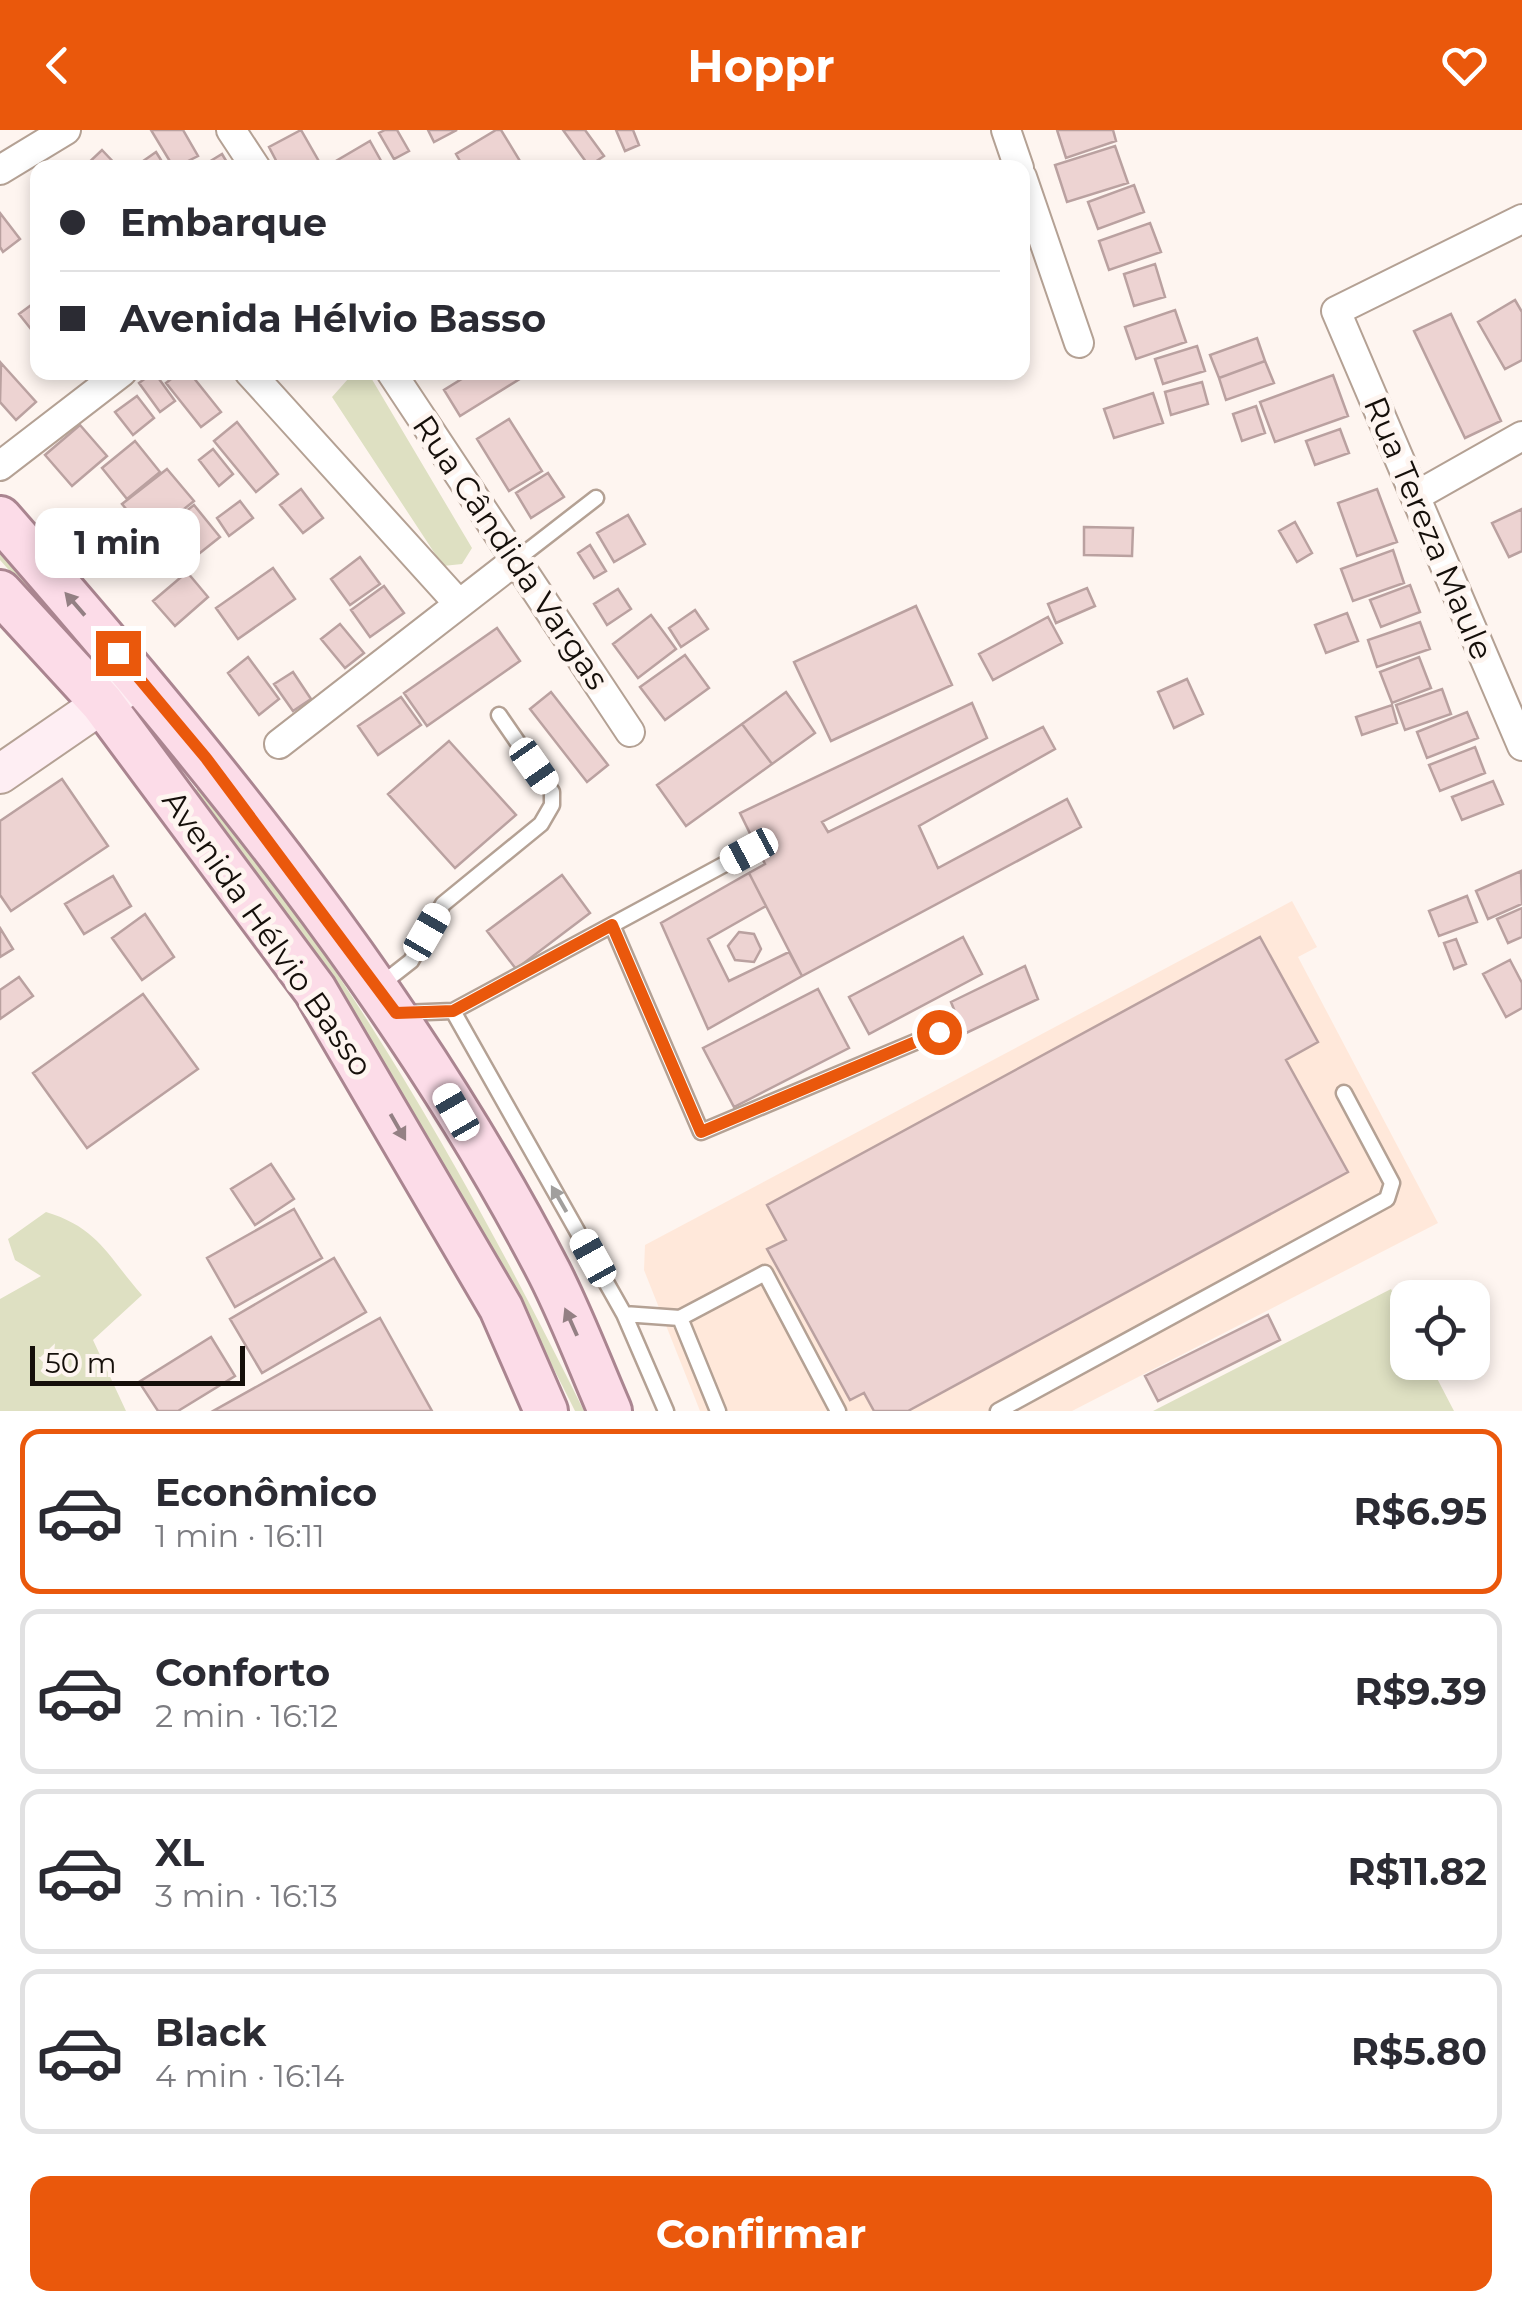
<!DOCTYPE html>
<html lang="pt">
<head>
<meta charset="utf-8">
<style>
  body { margin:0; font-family:Montserrat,sans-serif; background:#f2f2f3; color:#2b2b33; height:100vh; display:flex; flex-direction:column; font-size:38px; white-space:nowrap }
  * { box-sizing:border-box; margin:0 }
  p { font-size:32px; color:#7c7c81 }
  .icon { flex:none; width:55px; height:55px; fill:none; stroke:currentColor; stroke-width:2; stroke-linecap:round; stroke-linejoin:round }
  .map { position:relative; height:1281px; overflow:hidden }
  .drawer { display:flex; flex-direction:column; background:#fff; flex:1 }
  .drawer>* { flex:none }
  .guide { position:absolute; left:30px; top:30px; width:1000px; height:220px; border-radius:20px; box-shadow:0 5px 15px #0003; display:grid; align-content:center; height:220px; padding:0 30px; background:#fff }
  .buttons { position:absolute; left:1390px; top:1150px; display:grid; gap:20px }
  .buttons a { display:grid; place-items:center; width:100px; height:100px; border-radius:20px; background:#fff; box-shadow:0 5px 15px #0003; font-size:50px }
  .scale { position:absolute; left:30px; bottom:25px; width:215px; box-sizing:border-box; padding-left:10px; border:5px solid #150f0a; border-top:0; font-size:28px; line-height:35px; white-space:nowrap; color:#150f0a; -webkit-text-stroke:8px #fef5f0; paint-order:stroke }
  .end { position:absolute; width:45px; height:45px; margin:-22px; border:12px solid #ea580c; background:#fff; box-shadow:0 0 0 5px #fff }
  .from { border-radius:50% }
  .bubble { position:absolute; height:70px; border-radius:20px; background:#fff; box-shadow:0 5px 15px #0003; font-size:32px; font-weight:700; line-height:70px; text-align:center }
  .car { position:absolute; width:30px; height:60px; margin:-30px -15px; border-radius:12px; box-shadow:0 0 8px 2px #0007; background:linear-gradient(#fff 24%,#345 0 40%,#fff 0 76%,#345 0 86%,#fff 0) }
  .guide b { display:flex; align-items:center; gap:35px; height:95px; font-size:38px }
  .guide b+b { border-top:2px solid #e1e1e2 }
  .guide i { width:25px; height:25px; background:#2b2b33 }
  ul { padding:18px 0 0; list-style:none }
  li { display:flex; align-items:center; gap:30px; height:165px; margin:0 20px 15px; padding:0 10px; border:5px solid #e1e1e2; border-radius:20px }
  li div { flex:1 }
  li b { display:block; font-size:38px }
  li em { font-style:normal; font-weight:700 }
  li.current { border-color:#ea580c }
  li>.icon { width:90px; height:90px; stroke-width:1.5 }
  .cta { display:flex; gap:20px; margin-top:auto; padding:20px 30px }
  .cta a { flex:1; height:115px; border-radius:20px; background:#ea580c; color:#fff; font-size:40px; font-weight:700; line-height:115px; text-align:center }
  header { display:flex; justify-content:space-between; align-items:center; height:130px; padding:0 30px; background:#ea580c; color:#fff; font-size:45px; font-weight:700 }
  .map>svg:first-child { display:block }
  .built { fill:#ffe8da }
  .green { fill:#dee0c2 }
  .building { fill:#edd3d2; stroke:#baa1a0; stroke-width:2.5 }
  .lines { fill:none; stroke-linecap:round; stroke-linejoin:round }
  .lane-casing { stroke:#b4a194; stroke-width:19 }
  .street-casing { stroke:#b4a194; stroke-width:32 }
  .secondary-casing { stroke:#b4a194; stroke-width:42 }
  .primary-casing { stroke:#aa8590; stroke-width:48 }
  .lane { stroke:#fff; stroke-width:14 }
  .street { stroke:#fff; stroke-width:28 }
  .secondary { stroke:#feeef3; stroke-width:38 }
  .primary { stroke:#fcdce8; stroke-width:42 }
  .oneway { fill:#948084 }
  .oneway2 { fill:#a19f9d }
  .route { stroke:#ea580c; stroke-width:12 }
  .labels { text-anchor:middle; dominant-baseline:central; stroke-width:10; stroke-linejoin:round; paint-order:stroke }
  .street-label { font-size:32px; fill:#150f0a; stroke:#fef5f0 }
</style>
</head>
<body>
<header><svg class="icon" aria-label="back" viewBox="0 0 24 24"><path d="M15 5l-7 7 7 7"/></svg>Hoppr<svg class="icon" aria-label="heart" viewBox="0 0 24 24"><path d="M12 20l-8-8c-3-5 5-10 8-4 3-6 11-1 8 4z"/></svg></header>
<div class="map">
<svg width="1522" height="1281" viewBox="0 0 1522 1281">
  <rect width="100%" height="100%" fill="#fef5f0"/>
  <path class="built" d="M1292,771l25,46 -19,10 140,266 -366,188h-372l-56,-141 1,-25z"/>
  <path class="green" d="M370,246l102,172 -10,16 -19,2 -111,-169 16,-18z
    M0,419l101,115 -5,5 -96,-109z
    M200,656c155,192 275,405 384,625h-9c-108,-216 -229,-430 -380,-620z
    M46,1082c53,16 62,45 96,83l-49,45 33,71h-126v-112l41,-23 -26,-16 -7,-21z
    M1391,1159l16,32 1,41 21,1 25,48h-301z"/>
  <path class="building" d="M151,0h32l15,26 -24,12z
    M301,0l20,35 -41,3 -11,-21z
    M385,0h12l12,21 -15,8 -15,-26z
    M428,0h29l-23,12z
    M496,0h5l19,31 -12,7h-44l-8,-14z
    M563,0h22l19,26 -15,10z
    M616,0h17l6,15 -14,6z
    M1057,0h56l3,11 -50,17z
    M370,11l15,27h-61z
    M1115,16l13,37 -61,19 -12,-37z
    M102,20l17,18h-36z
    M156,22l10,16h-25l-2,-4z
    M222,24l6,10 -29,4z
    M1134,55l10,27 -46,17 -10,-27z
    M0,83l20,26 -17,13 -3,-5z
    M1150,93l11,29 -52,18 -10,-29z
    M1155,134l10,33 -31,9 -10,-32z
    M38,170v38l-19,-24z
    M1515,170l7,12v48l-17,9 -27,-47z
    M1175,180l11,32 -50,17 -11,-32z
    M1451,184l50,107 -36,17 -51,-107z
    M1257,208l8,23 -46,17 -9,-23z
    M1197,216l8,25 -42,13 -8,-25z
    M1265,231l9,22 -48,17 -7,-22z
    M1,233l35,39 -20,18 -16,-18z
    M154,242l21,29 -15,11 -21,-29z
    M180,242h9l32,40 -20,15 -35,-44z
    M473,242h58l-71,44 -16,-26z
    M1333,245l15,41 -73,26 -15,-40z
    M1202,252l6,22 -37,11 -6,-23z
    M1153,263l10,30 -49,15 -10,-29z
    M137,266l17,22 -21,17 -18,-23z
    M1256,276l9,27 -23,8 -9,-27z
    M509,289l33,52 -33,20 -32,-52z
    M237,292l41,52 -22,18 -42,-51z
    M80,295l27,31 -35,30 -27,-31z
    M1340,299l9,24 -34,12 -9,-24z
    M135,311l25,31 -33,27 -25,-31z
    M213,319l20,25 -14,12 -20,-26z
    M167,339l27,32 -45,36 -27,-33z
    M548,343l16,24 -33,21 -15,-25z
    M301,359l22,29 -20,15 -23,-28z
    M1377,359l20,53 -40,14 -19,-53z
    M240,371l13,17 -24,18 -12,-18z
    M194,375l26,32 -39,31 -26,-33z
    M1522,379v42l-13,6 -17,-34z
    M628,385l17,29 -31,18 -17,-29z
    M1295,392l17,31 -15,9 -18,-31z
    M1084,397l49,1 -1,28 -48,-1z
    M590,415l16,26 -12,7 -16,-25z
    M1393,420l11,33 -51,18 -12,-32z
    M360,427l20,27 -30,21 -19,-26z
    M273,438l22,31 -57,40 -22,-31z
    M187,442l21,25 -33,29 -22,-25z
    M1410,455l10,27 -39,15 -11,-27z
    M384,456l20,27 -34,24 -19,-27z
    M1087,458l8,18 -39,17 -8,-19z
    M618,459l13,20 -24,16 -13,-21z
    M916,476l36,79 -121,56 -37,-79z
    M695,480l13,19 -27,18 -12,-19z
    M1347,483l11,28 -32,12 -11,-28z
    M651,485l25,34 -38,29 -25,-34z
    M1048,487l14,26 -69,37 -14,-26z
    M1420,492l10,27 -53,18 -9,-27z
    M340,494l24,29 -19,15 -24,-29z
    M497,498l23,33 -93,65 -23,-33z
    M685,525l24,33 -44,32 -25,-33z
    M248,527l31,42 -20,16 -31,-42z
    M1419,527l12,31 -39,15 -12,-31z
    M293,542l18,27 -18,12 -19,-27z
    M1187,549l16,35 -29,14 -16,-36z
    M1442,559l9,25 -46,16 -9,-25z
    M551,562l57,73 -21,17 -57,-73z
    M786,562l29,41 -43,31 -30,-40z
    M401,567l20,28 -43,30 -20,-29z
    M972,573l15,35 -165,84 6,10 215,-105 12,22 -136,77 19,42 129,-69 14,28 -279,149 -53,-103 16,-9 -25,-51z
    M1392,575l5,18 -35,12 -6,-18z
    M1467,582l11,26 -51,20 -10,-26z
    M742,594l30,40 -86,62 -29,-41z
    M449,611l67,74 -61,53 -67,-74z
    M1475,617l10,26 -45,18 -11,-26z
    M62,649l46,67 -97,65 -11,-16v-74z
    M1493,651l10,23 -41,16 -10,-23z
    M1521,741l1,33 -34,15 -12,-28z
    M749,743l17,33 -58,33 21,42 60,-29 13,24 -94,53 -47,-106z
    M562,745l28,38 -74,56 -29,-38z
    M113,746l18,30 -47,28 -19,-30z
    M1467,766l10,26 -38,14 -10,-25z
    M1522,778v29l-14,6 -11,-24z
    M145,784l29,43 -32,23 -30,-42z
    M0,798l13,21 -13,8z
    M739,802l15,2 7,15 -7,13 -19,-2 -7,-14z
    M963,807l19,37 -113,60 -20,-37z
    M1260,807l58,105 -32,18 62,112 -440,239h-34l-10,-18 -14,7 -83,-151 19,-9 -19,-35z
    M1456,809l10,25 -12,5 -10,-26z
    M1510,830l12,23v25l-16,9 -23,-43z
    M1025,836l13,33 -74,35 -13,-32z
    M19,847l14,19 -33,23v-29z
    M818,859l31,59 -115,59 -31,-59z
    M143,864l55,75 -111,79 -54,-75z
    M271,1034l23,35 -39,26 -24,-36z
    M294,1079l28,49 -87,49 -28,-49z
    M334,1128l32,54 -104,61 -32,-54z
    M1474,1153l9,20 -11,5v-10h-21l-1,-4z
    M1268,1185l12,25 -122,61 -13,-25z
    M380,1188l52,93h-219z
    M211,1207l24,39 -57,35h-20l-19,-29z"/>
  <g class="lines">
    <g class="lane-casing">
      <path id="lane" d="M516,430l80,-62
        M612,795l89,207 238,-100
        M379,856l32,-25 32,-57 98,-80 11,-19v-13l-53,-77
        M453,881l296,-160
        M402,883l51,-2 171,303 42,97
        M624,1184l56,4 38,93
        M680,1188l85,-45 73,138
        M998,1281l389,-212 5,-16 -48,-90"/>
    </g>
    <g class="street-casing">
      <path id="street" d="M231,0l25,38
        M1006,0l13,38
        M0,40l66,-40
        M1022,47l57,166
        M1522,89l-186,92 186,435
        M249,242l210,232
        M391,242l239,360
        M0,336l122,-94
        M1416,366l106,-60
        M279,614l237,-184"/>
    </g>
    <g class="secondary-casing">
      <path id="secondary" d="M0,644l125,-86"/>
    </g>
    <g class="primary-casing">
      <path id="primary" d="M0,388c205,235 405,476 549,754 23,45 41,93 61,139
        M0,462l102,111 213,287 186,318 45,103"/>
    </g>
    <use href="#lane" class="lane"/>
    <use href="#street" class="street"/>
    <use href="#secondary" class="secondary"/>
    <use href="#primary" class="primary"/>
  </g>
  <defs><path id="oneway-solid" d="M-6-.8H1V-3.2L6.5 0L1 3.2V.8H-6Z" transform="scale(2.5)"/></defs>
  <g class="oneway">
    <use href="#oneway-solid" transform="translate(75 474) rotate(-131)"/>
    <use href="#oneway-solid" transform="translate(398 997) rotate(60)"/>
    <use href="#oneway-solid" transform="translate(571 1192) rotate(-114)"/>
  </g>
  <use class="oneway2" href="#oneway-solid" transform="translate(559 1069) rotate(-120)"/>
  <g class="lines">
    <path class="route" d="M118,523l88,105 190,255 57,-2 159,-86 89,207 238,-100"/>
  </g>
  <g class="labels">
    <g class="street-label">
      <text transform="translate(1429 398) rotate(67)">Rua Tereza Maule</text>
      <text transform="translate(511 422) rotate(56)">Rua Cândida Vargas</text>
      <text transform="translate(268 803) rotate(55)">Avenida Hélvio Basso</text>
    </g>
  </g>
</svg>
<div class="buttons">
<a><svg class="icon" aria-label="locate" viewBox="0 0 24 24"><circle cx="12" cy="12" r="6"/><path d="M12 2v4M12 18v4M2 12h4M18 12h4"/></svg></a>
</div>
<div class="scale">50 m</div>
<i class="end from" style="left:939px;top:902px"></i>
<i class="end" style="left:118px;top:523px"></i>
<div class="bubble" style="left:35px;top:378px;width:165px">1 min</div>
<i class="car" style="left:534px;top:636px;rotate:145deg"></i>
<i class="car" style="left:749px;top:721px;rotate:242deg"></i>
<i class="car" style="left:427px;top:802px;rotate:30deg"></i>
<i class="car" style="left:456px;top:982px;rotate:330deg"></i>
<i class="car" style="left:593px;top:1128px;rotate:331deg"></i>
<div class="guide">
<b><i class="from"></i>Embarque</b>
<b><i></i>Avenida Hélvio Basso</b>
</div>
</div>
<section class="drawer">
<ul>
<li class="current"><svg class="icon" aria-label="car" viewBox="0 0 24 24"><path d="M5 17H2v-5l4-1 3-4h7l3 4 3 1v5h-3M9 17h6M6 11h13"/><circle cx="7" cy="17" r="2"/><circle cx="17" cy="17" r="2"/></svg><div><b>Econômico</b><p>1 min · 16:11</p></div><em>R$6.95</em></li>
<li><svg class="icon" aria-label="car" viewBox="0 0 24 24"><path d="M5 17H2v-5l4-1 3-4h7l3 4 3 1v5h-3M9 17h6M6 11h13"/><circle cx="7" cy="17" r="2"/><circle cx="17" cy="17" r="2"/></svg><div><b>Conforto</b><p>2 min · 16:12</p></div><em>R$9.39</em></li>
<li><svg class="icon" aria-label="car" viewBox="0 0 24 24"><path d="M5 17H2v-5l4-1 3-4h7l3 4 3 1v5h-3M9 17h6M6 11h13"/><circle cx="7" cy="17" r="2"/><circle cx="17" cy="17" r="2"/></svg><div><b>XL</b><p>3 min · 16:13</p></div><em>R$11.82</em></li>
<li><svg class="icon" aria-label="car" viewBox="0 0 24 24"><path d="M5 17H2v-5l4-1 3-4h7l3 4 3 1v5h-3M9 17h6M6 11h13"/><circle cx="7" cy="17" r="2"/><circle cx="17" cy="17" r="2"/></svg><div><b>Black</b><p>4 min · 16:14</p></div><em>R$5.80</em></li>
</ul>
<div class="cta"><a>Confirmar</a></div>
</section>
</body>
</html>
